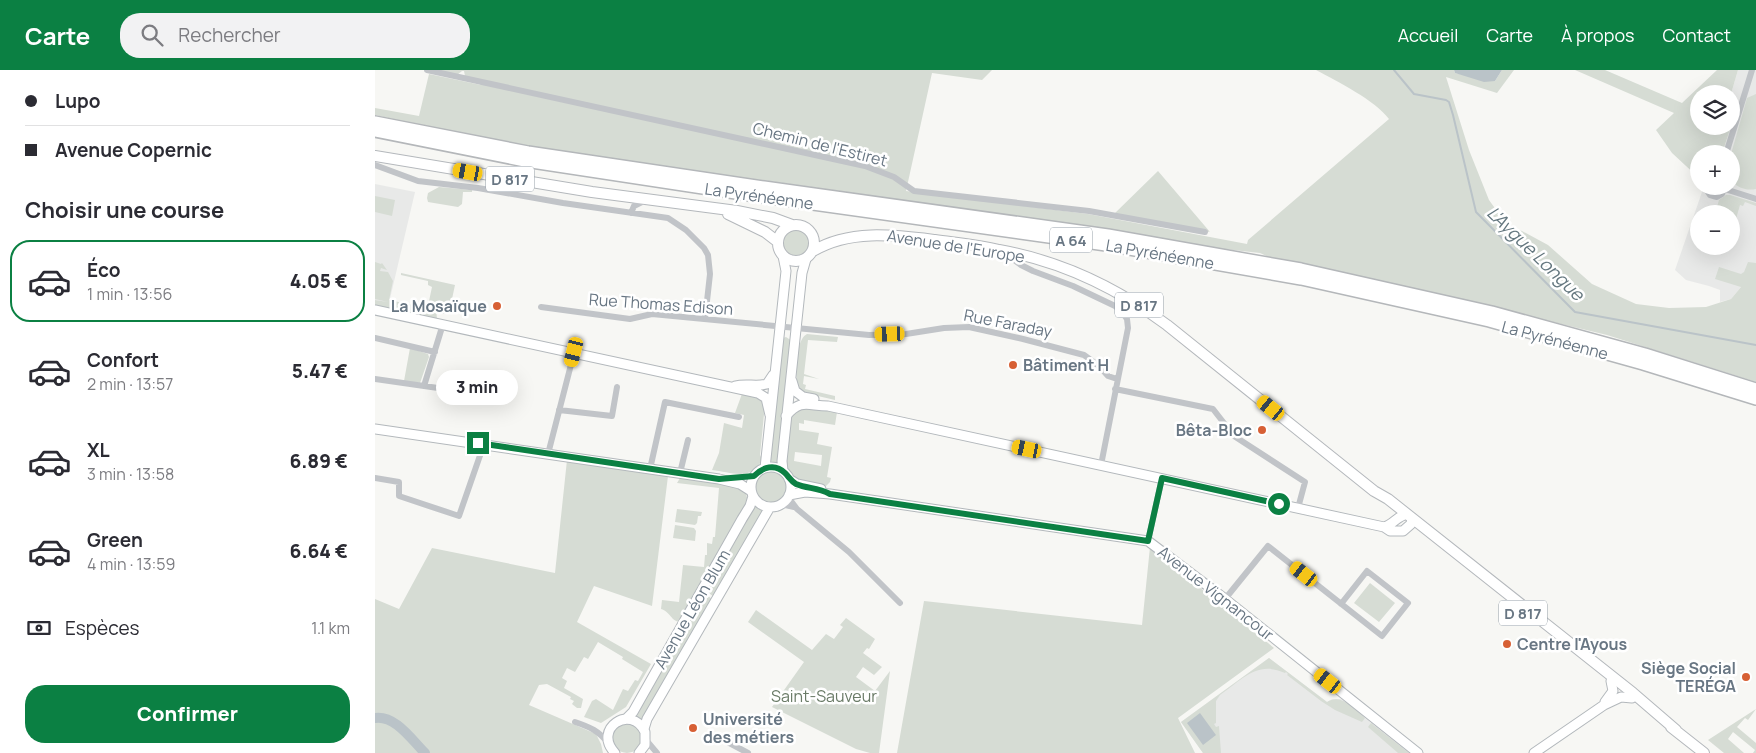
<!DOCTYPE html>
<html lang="fr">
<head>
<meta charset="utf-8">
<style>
  body { margin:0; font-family:Manrope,sans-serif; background:#f2f2f3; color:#2b2b33; height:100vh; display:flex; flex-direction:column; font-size:19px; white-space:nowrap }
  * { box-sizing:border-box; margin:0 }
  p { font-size:16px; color:#7c7c81 }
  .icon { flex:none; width:28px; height:28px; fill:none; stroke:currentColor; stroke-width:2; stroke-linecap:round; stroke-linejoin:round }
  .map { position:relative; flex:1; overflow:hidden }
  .drawer { display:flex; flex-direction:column; background:#fff; width:375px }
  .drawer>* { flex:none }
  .banner { display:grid; align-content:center; height:110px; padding:0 25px; background:#fff }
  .fabs { position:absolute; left:1315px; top:15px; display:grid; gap:10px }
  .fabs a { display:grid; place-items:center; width:50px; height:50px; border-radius:50%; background:#fff; box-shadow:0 5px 20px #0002; font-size:25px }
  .end { position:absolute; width:22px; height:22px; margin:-11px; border:6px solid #0b8043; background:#fff; box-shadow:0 0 0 2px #fff }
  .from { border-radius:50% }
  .bubble { position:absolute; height:35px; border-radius:18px; background:#fff; box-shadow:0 5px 20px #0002; font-size:16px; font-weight:800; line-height:35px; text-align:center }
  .car { position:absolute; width:15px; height:30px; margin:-15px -8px; border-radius:6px; box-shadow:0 0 4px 1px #0007; background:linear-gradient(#f5c518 24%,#345 0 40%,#f5c518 0 76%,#345 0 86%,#f5c518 0) }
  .banner b { display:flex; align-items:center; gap:18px; height:48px; font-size:19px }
  .banner b+b { border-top:1px solid #e1e1e2 }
  .banner i { width:12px; height:12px; background:#2b2b33 }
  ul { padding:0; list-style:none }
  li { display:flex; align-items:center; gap:15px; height:82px; margin:0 10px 8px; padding:0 15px; border:2px solid transparent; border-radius:20px }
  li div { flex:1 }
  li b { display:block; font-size:19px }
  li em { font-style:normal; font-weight:800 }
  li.current { border-color:#0b8043 }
  li>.icon { width:45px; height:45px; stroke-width:1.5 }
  h2 { padding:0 25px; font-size:22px; line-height:60px }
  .pay { display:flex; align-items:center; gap:12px; height:55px; padding:0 25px; font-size:19px }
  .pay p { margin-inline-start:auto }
  .cta { display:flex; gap:10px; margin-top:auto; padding:10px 25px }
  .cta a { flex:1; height:58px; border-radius:20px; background:#0b8043; color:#fff; font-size:20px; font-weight:800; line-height:58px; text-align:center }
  header { display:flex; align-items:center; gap:30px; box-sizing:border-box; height:70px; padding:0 25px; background:#0b8043; color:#fff }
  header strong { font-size:24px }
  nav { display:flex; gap:28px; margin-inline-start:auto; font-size:18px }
  .search { width:350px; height:45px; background:#f2f2f3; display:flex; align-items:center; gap:12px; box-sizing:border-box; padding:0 18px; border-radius:20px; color:#7c7c81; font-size:19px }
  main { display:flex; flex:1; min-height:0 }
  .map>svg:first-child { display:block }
  .built { fill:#e8e9e8; fill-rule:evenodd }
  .green { fill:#d6dcd4; fill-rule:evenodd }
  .water { fill:#bac3c8 }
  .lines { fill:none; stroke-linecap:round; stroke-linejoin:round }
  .stream { stroke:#bac3c8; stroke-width:2 }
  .river { stroke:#bac3c8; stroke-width:10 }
  .secondary-casing { stroke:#b3b8bc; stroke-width:11 }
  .primary-casing { stroke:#b4b8bc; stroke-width:12 }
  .highway-casing { stroke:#b4b7ba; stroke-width:14 }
  .street { stroke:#c1c4c8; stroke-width:6 }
  .secondary { stroke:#fff; stroke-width:9 }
  .primary { stroke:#fff; stroke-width:10 }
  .highway { stroke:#fff; stroke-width:11 }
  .route { stroke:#0b8043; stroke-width:6 }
  .poi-dot { fill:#d76035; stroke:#fff; stroke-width:2 }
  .labels { text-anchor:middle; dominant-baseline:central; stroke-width:5; stroke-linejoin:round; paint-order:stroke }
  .shield { fill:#fff; stroke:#959fa8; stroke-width:1 }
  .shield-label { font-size:15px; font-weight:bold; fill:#687683 }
  .street-label { font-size:16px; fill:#687683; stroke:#fff }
  .poi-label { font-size:16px; font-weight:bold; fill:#687683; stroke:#fff; text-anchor:end }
  .park-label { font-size:16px; fill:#6a7b67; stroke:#fff }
  .water-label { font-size:18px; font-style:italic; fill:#64777f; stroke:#fff }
</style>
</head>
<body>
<header>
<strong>Carte</strong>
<div class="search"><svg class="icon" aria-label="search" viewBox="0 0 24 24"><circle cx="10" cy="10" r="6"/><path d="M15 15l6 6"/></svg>Rechercher</div>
<nav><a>Accueil</a><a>Carte</a><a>À propos</a><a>Contact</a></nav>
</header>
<main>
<section class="drawer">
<div class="banner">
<b><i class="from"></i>Lupo</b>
<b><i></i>Avenue Copernic</b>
</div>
<h2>Choisir une course</h2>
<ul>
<li class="current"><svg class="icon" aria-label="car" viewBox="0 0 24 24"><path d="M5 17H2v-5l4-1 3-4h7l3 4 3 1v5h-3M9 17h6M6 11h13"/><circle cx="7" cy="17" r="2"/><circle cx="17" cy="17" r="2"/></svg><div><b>Éco</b><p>1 min · 13:56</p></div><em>4.05 €</em></li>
<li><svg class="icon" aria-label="car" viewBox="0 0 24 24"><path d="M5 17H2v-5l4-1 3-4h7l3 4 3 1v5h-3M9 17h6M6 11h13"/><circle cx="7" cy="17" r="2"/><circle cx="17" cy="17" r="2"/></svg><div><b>Confort</b><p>2 min · 13:57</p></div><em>5.47 €</em></li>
<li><svg class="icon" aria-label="car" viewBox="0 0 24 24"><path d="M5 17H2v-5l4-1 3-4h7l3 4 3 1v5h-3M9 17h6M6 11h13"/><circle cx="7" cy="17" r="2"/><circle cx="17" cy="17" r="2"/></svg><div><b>XL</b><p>3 min · 13:58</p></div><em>6.89 €</em></li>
<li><svg class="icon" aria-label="car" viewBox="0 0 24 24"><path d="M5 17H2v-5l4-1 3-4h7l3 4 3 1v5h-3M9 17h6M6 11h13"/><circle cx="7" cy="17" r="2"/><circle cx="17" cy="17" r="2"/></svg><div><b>Green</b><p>4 min · 13:59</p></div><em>6.64 €</em></li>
</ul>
<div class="pay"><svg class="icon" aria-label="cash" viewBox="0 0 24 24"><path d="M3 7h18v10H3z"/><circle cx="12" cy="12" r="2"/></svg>Espèces<p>1.1 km</p></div>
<div class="cta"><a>Confirmer</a></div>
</section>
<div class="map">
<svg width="1381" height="683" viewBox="0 0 1381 683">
  <rect width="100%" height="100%" fill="#f7f7f4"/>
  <path class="built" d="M1363,0h18v214l-15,3 -10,12 -11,3v-12l-11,-4 -23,-6 -11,-10 27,-78 -1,-6h30v-32h-9l13,-42 -4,-2v-16zM1324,144h32v32h-32z
    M0,114l40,8 -26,111 -14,-3z
    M894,588l58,44 5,-3h9l68,54h-206l-22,-31z"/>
  <path class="green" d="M58,0h559l-10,10 -50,-7 -26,118 182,23 159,30 1,-4 141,-121c-14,-19 -51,-37 -73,-49h138l1,3 40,8 7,-11h12l-17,23 -51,-16 23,73 20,50 18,25 15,6 26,14 44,39 44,20 33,4 37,-1 25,-8 10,-12 -26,-8 4,-12 22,7 3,-2 4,-10 8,1v119l-149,-47 -194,-47 -140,-29 -13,-6 -45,-5 -93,-17 -580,-82 -73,-13 -94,-21v-7l44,8 10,-42 52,11 -16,-9 -1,-5h-2l-5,4z
    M1200,0h30l77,33 35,-33h21l-7,24h-32v32h32l-9,28h-23v24l-27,-25 -16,-23 18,-17z
    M1381,24v95c-10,2 -17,-1 -25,-8v-27l16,-56z
    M783,101l52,61 -97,-17z
    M64,117l33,3v2h-9l-1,12 -4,3 -30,-5 -1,-4 1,-5z
    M1351,125h4l26,8v7v-4l-11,-4 -2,4 -3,-1 -7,24h-2v-15h-16l4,-14z
    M0,126l20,4 -3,16 -17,-4z
    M407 173a15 15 0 1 1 30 0a15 15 0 1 1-30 0Z
    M0,192l6,2 1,-1 5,7 -6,-2 -1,3 8,1 5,9 -4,19 34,7 1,-3 8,2 4,3 1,10 -5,-1v2l-57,-12v-8l13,2 -13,-3z
    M26,203l54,12 -6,28 -7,1c0,-8 -5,-12 -13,-13l3,-14 -4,-2v-4l-27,-6z
    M432,264l31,3 -1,5 -29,-2 -4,34 15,5 -15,-3 -1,8 3,1 -1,4 30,7v4l-30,-7 -7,-4c-3,-12 -3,-49 9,-55z
    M411,267l6,4 -14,122 -5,2 -3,-2 13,-125z
    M35,278l18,6 1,3 -9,26 -16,-2z
    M368,321l6,1 16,12 -5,51 2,4c-9,23 -31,13 -50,11l7,-17 5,-30 18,5 2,-13 -9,-2z
    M425,336l37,6 -2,13 -31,-5v4l-5,-1v7l20,3 -2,11 15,3 -5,30 4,1 -1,4 -5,5 -29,-5 -7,-8 -4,-13 5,-45zM420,382l27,3 -1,11 -27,-5z
    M192,390l101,16 -16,130 -58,-20 -17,36 74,42 -25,43 -25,16 -17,-6 8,-16 4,-2 17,11 10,-21 5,2 7,-11 3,1 5,-9 -21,-13 1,-2 -25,-15 -10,17 -4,-2 -9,15 -8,-4 -5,10 5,3 -3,7 19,11 -2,9h-4l-5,-4 2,-3 -4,-2 1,-2 -24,-13 -8,1 -10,20 67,29 5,10 2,9h-228v-154l24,10 33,-61 123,25z
    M380 417a16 16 0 1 1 32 0a16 16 0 1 1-32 0Z
    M305,408l57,7 9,8 2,9 -67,120c-10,0 -11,-11 -20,-13l1,-9 17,2 4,-37 21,2 1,-12h2v-12l5,1 1,-7h2l4,-49 -42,-5z
    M380,435l6,2 2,4 -49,86 -9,-7z
    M302,439l25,3 -1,4h-3l-1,7 -2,2 -20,-3z
    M300,455l19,3 2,3 -1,10 -22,-3z
    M775,477l124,101 -96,70 17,35h-298l27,-152 218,24z
    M995,513l25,20 -16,19 -25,-19z
    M328,522l9,7 -69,123 -9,-5z
    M381,540l56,40 14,-16 8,5 9,-12 -3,-2 6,-7 29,21 -6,10 -2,-1 -4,5 19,14 -8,8 -11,-8 -7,10 19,14 15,-20 -11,82h-9l-14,-4 -84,-42 32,-45 -56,-40z
    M894,588l58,44c15,-9 27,7 38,16l-3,4 -27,-12 -14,-9 -34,-26 1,-1 -2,-2 -1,1c-28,-13 -43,7 -65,22l-4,6v22l-2,1 2,3 3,-1 2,27h-18l-22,-31z
    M1381,639l-8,11 -3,-2 -8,9 19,16v10h-3l2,-3 -22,-18 -5,7 16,14h-20l-16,-13z
    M237 668a15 15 0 1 1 30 0a15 15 0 1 1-30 0Z
    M996,653l38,30h-11l-30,-26z"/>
  <path class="water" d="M1079,0h48l-7,11 -11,1 -29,-9z
    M825,643l16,22 -13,10 -16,-22z"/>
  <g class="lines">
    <path class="stream" d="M1019,0l20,24 32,6 3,2 4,13 23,97 99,100 181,33"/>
    <path class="river" d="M0,648c20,-3 36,21 50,35"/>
    <g class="secondary-casing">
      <path id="secondary" d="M0,240l383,83 8,5 4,17
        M417,311l3,10 8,6 11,2
        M360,316c11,-3 21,1 32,-2l6,-9
        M411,346c15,-18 22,-10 42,-10l556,121 6,4h13l8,-7 1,-6
        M0,359l344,50 21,5 11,7
        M376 417a20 20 0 1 1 40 0a20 20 0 1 1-40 0Z
        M390,398l21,-197 -3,-15
        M408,401l-1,-10 20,-188 4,-14
        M414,409l8,5 24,5
        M414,425l16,-3 25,2 318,47 77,58 193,154
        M1009,457c9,-2 13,-11 23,-13
        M1230,632l8,-11 -2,-10
        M251,649l7,-7 109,-193 8,-13 3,-10
        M269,659l3,-10 123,-212
        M240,683c-23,-24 16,-50 30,-21v13l-6,8
        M1159,683l70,-48 17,-8 11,1"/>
    </g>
    <g class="primary-casing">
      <path id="primary" d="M0,86l217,36 145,19 36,7 19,7
        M353,144l37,18 13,10
        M403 173a18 18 0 1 1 36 0a18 18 0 1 1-36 0Z
        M438,181c37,-22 81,-16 122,-11 21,3 43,5 64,10 62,11 118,38 168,75l207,166 14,8 245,194 43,37
        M1296,657l33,26"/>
    </g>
    <g class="highway-casing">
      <path id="highway" d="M0,52l153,30 236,35 344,48 193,34 191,43 153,42 111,35
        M0,61l150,30 237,36 344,48 195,34 188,42 154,43 113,35"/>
    </g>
    <path class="street" d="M52,0l438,96 29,11 20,14 175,20 116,21
      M1351,84l26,-84
      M0,95l43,16 60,7 85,15 105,15 18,12 18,18 4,7 2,19 -5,45
      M1332,116l-1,3 4,6 7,2 5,-3 3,-8
      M1350,119l31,10
      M256,143l3,-7 12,-6
      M628,182l18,13 12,6 40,15 42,20 7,6 5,7 1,9 -27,137
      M166,237l89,12 22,-5 217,21 37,-1 38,-6 25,-1 54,12 61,16 15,11 9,10 9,3
      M0,268l60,14
      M0,309l70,10
      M49,316l19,-62
      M740,319l98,20 21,27 71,46 -7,26
      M184,340l53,6 5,-29
      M173,384l26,-101
      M275,399l15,-67 74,15
      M305,403l8,-33
      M0,408l24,4v14l60,20 25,-72
      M413,427l9,12 52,43 51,51
      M406,434l13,3
      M773,471l14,-63
      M850,529l43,-53 114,90 26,-33 -41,-32 -26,33
      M200,652c15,5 24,9 33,21
      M343,667l30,16
      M271,670l11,13"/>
    <use href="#secondary" class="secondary"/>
    <use href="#primary" class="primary"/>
    <use href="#highway" class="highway"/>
  </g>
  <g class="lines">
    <path class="route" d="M103,373l241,36 35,-3c9,-9 21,-13 31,-3 4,4 6,8 11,11 12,5 21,3 34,10l318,47 14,-63 117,26"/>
  </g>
  <g class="poi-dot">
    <circle cx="122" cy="236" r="5"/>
    <circle cx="638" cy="295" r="5"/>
    <circle cx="887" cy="360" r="5"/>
    <circle cx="1132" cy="574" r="5"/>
    <circle cx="1371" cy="607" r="5"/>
    <circle cx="318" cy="658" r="5"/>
  </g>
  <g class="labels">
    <g class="shield">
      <rect x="111" y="96.5" width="48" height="25" rx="4"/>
      <rect x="675" y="157.5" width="42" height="25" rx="4"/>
      <rect x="740" y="222.5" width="48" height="25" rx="4"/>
      <rect x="1124" y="530.5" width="48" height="25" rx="4"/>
    </g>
    <g class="shield-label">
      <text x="135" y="109">D 817</text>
      <text x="696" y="170">A 64</text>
      <text x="764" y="235">D 817</text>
      <text x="1148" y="543">D 817</text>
    </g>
    <g class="street-label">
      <text transform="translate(445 74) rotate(14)">Chemin de l'Estiret</text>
      <text transform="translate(384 126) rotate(8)">La Pyrénéenne</text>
      <text transform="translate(581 176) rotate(9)">Avenue de l'Europe</text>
      <text transform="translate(785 184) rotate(10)">La Pyrénéenne</text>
      <text transform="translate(286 234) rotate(4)">Rue Thomas Edison</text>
      <text transform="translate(633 253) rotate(11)">Rue Faraday</text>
      <text transform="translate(1180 270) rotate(15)">La Pyrénéenne</text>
      <text transform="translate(841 523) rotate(38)">Avenue Vignancour</text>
      <text transform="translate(317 539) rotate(-60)">Avenue Léon Blum</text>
    </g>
    <g class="poi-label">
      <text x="112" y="236">La Mosaïque</text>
      <text x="648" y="295" text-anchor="start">Bâtiment H</text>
      <text x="877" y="360">Bêta-Bloc</text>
      <text x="1142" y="574" text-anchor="start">Centre l'Ayous</text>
      <text x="1361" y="598">Siège Social<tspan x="1361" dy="18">TERÉGA</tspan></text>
      <text x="328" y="649" text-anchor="start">Université<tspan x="328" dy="18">des métiers</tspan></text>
    </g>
    <g class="park-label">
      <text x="449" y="626">Saint-Sauveur</text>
    </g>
    <g class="water-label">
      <text transform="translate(1161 183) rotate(44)">L'Aygue Longue</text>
    </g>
  </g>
</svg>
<div class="fabs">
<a><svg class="icon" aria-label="layers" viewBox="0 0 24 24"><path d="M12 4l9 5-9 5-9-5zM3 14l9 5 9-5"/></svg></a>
<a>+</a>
<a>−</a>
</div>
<i class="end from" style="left:904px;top:434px"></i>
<i class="end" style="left:103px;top:373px"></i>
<div class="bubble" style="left:61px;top:300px;width:82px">3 min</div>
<i class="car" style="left:93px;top:102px;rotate:280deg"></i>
<i class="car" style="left:515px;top:264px;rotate:268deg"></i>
<i class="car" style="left:199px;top:282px;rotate:194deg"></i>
<i class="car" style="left:896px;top:338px;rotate:309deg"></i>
<i class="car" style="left:652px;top:379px;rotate:282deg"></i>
<i class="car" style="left:929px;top:504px;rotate:308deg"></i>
<i class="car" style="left:953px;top:611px;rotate:308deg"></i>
</div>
</main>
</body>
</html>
